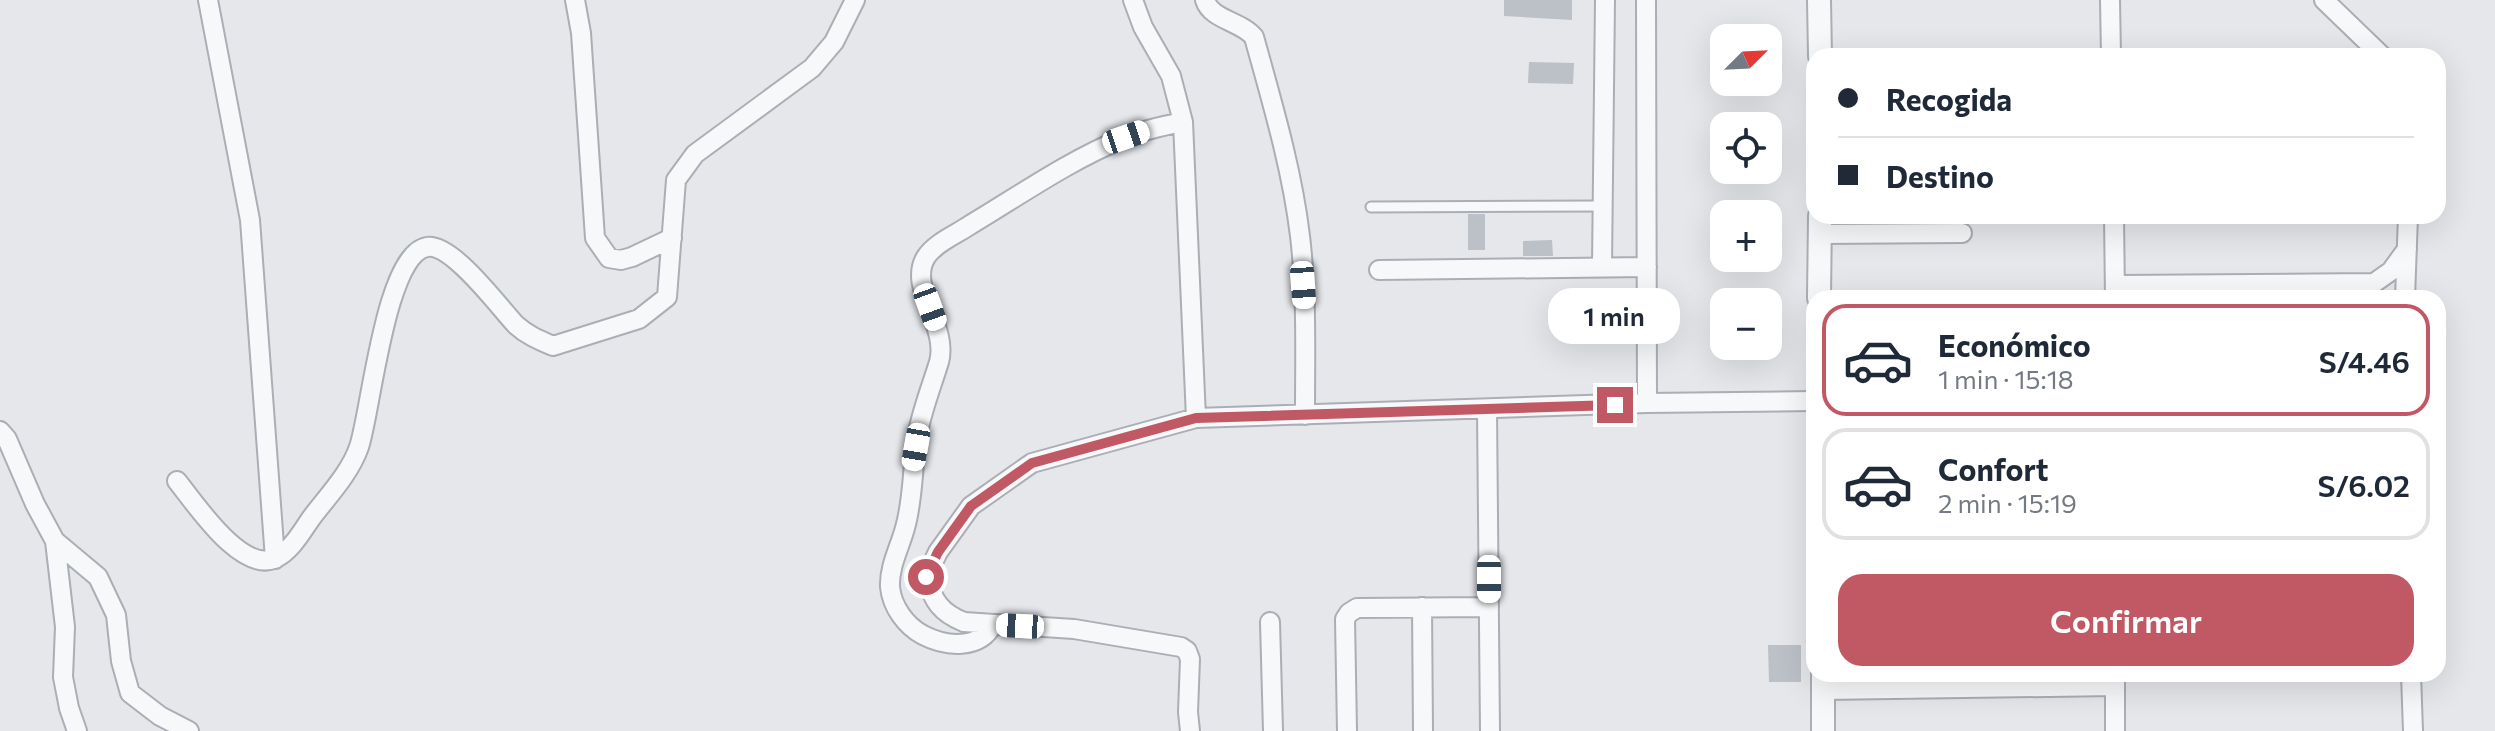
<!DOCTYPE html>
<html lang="es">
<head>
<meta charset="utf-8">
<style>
  body { margin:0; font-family:Commissioner,sans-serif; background:#f6f6f7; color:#1f2937; height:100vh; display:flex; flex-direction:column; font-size:30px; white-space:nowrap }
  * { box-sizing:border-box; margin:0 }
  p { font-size:26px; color:#747a83 }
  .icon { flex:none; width:44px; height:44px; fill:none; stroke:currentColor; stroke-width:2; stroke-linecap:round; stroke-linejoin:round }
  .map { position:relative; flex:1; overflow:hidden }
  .side { position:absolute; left:1806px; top:290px; width:640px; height:392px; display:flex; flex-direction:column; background:#fff; border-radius:24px; box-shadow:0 8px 32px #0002 }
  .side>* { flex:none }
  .top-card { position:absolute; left:1806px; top:48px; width:640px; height:176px; border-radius:24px; box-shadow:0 8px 32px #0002; display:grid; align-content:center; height:176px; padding:0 32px; background:#fff }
  .needle { width:52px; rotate:66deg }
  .controls { position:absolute; left:1710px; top:24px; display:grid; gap:16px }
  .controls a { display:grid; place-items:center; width:72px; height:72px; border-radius:16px; background:#fff; box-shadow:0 8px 32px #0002; font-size:40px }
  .end { position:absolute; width:36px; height:36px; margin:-18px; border:10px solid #c15965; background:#fff; box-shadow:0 0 0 4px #fff }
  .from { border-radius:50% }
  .bubble { position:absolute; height:56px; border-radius:24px; background:#fff; box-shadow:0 8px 32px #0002; font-size:26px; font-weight:600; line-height:56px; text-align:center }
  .car { position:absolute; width:24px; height:48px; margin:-24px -12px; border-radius:10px; box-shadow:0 0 6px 2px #0007; background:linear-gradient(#fff 24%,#345 0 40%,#fff 0 76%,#345 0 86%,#fff 0) }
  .top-card b { display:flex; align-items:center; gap:28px; height:76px; font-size:30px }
  .top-card b+b { border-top:2px solid #e0e1e3 }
  .top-card i { width:20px; height:20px; background:#1f2937 }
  ul { padding:14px 0 0; list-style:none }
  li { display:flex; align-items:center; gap:24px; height:112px; margin:0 16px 12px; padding:0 16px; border:4px solid #e0e1e3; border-radius:24px }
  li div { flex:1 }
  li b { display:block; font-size:30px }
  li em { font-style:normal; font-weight:600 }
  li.active { border-color:#c15965 }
  li>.icon { width:72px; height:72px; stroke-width:1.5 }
  .button { display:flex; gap:16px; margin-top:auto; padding:16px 32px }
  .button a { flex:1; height:92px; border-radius:24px; background:#c15965; color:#fff; font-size:32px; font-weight:600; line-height:92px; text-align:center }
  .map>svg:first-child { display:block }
  .building { fill:#bcc0c7 }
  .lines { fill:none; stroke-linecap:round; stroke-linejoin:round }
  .service-casing { stroke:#aaaeb5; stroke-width:13 }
  .minor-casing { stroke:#aaaeb5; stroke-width:22 }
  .tertiary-casing { stroke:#aaaeb5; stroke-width:26 }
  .service { stroke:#f7f8f9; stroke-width:9 }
  .minor { stroke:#f7f8f9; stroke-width:18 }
  .tertiary { stroke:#f7f8f9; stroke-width:22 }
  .route { stroke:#c15965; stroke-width:10 }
</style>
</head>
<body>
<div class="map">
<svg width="2495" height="731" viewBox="0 0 2495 731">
  <rect width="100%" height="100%" fill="#e5e7eb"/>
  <path class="building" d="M1504,0h68v20l-68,-4z
    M1529,62l45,1 -1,21 -45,-1z
    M1468,214h17v36h-17z
    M1552,240l1,16h-30v-15z
    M1768,645h33v37h-32z"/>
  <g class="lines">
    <g class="service-casing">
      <path id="service" d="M1371,207l231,-1"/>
    </g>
    <g class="minor-casing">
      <path id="minor" d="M208,0l42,220 25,339
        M575,0l6,33 14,205 14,20 12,2 11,-3 40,-19
        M1133,0l10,27 28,49 12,46 13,296
        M1205,0c6,20 36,21 49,37 18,65 38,132 46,199 7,59 5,120 5,179
        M1646,0l1,403
        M2110,0l1,56
        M2324,0l58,56
        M2114,216l1,82
        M1820,234l142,-1
        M1602,266l3,-266
        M1379,270l268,-3
        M2116,285l258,-2 17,-12 16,-22
        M2405,298l3,-82
        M1487,410l3,321
        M0,431l7,8 28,65 20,37 43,36 18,38 5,46 9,32 30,23 29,15
        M177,481c18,22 65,94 99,77 16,-8 26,-27 36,-41 16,-21 38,-44 47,-70 12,-35 26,-193 68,-200 25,-4 72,60 89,78 11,10 23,15 37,21l86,-27 28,-22 9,-117 19,-26 117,-86 22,-26 21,-42
        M55,541l10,86 -2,50 6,31 8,23
        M1422,607l1,124
        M1270,622l3,109
        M993,624c-13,26 -47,23 -70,11 -17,-9 -31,-28 -33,-48 -1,-21 10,-40 15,-59 9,-31 7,-65 13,-96 5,-25 14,-47 21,-70 10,-36 -32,-75 -13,-105 9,-14 31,-23 44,-32 50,-30 100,-65 154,-87 19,-8 38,-12 59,-16
        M2411,674l2,57
        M1823,690l292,-4
        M1190,731l-2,-19 2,-53 -3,-8 -6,-4 -107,-18 -110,-7c-23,-9 -31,-21 -38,-45l12,-25 33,-46 61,-43 164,-45 451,-15 167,-2
        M1347,731l-2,-112 4,-6 8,-5 132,-1
        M2115,731v-54"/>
    </g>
    <g class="tertiary-casing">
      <path id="tertiary" d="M1819,0l1,56
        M1819,298l1,-82
        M1823,731v-57"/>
    </g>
    <use href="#service" class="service"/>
    <use href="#minor" class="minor"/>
    <use href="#tertiary" class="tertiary"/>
  </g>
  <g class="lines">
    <path class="route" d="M926,577l12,-25 33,-46 61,-43 164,-45 419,-13"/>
  </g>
</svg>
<div class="controls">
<a><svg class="needle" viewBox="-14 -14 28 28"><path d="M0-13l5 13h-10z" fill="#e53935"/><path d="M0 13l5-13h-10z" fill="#747a83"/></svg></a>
<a><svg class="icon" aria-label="locate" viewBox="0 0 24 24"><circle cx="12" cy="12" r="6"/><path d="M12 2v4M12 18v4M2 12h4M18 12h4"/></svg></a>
<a>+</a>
<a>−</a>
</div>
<i class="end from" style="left:926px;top:577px"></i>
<i class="end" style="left:1615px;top:405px"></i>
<div class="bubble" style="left:1548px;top:288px;width:132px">1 min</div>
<i class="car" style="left:1126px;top:137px;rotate:71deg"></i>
<i class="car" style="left:1303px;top:285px;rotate:176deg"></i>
<i class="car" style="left:930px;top:307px;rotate:160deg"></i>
<i class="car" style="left:916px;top:447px;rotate:190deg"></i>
<i class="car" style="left:1489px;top:579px;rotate:180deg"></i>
<i class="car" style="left:1020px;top:626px;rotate:273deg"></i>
<div class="top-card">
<b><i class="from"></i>Recogida</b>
<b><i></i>Destino</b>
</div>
<section class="side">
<ul>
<li class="active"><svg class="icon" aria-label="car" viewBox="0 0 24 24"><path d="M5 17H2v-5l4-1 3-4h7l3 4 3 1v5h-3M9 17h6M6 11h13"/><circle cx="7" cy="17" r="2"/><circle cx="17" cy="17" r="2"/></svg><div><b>Económico</b><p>1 min · 15:18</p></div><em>S/4.46</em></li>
<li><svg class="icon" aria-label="car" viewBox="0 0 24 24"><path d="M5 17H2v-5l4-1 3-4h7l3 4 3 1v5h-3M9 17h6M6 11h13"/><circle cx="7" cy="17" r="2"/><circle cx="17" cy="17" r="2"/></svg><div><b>Confort</b><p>2 min · 15:19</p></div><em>S/6.02</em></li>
</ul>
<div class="button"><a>Confirmar</a></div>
</section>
</div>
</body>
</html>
